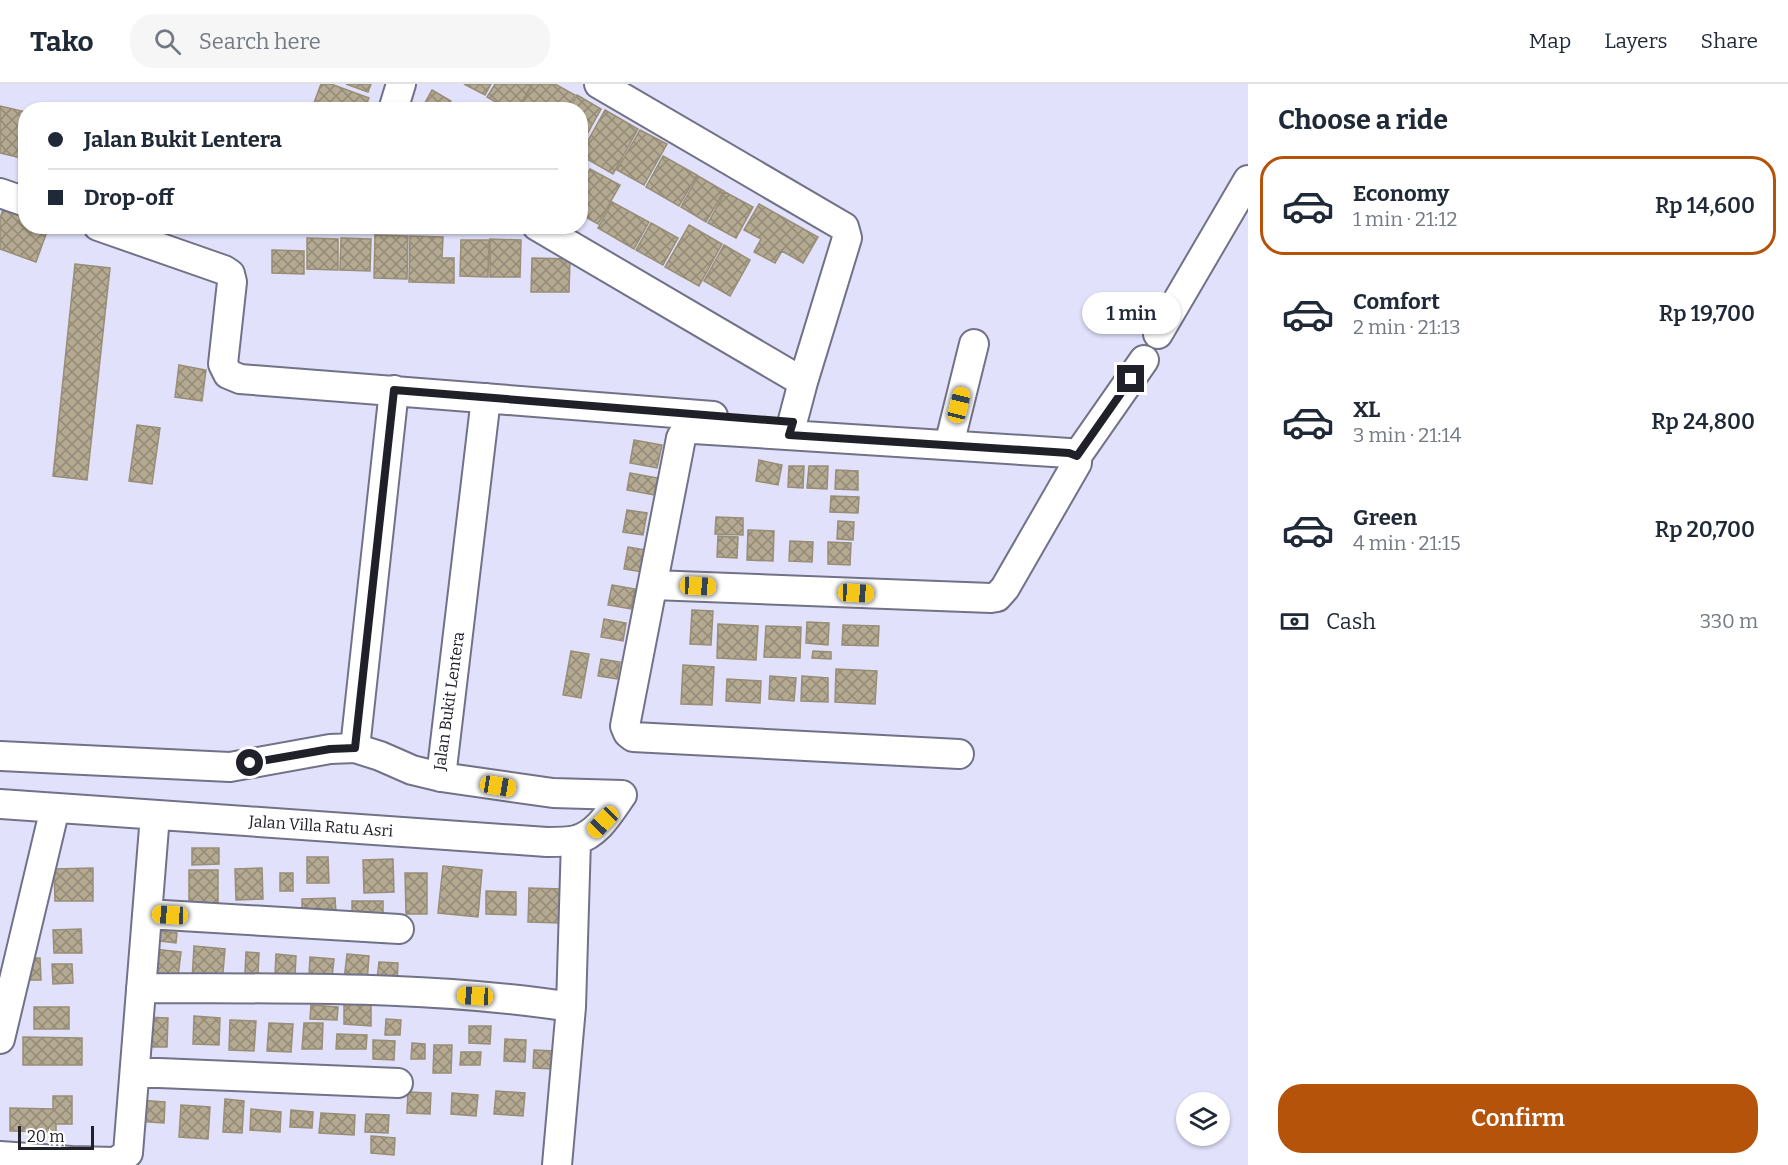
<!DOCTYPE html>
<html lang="en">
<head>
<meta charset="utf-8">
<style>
  body { margin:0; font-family:Bitter,serif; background:#f6f6f7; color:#1f2937; height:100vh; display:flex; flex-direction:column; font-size:22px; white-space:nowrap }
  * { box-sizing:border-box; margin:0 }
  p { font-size:20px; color:#747a83 }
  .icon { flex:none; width:33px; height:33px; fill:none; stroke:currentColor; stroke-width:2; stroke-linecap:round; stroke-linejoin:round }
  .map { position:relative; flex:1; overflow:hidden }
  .side { display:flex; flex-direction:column; background:#fff; width:540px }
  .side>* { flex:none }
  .top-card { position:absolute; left:18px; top:18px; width:570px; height:132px; border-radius:24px; box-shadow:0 2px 4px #0004; display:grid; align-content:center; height:132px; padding:0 30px; background:#fff }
  .controls { position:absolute; left:1176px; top:1008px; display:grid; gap:12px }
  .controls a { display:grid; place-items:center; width:54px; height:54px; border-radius:50%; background:#fff; box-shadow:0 2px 4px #0004; font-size:30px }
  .scale { position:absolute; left:18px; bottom:15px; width:76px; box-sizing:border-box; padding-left:6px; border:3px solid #202029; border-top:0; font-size:16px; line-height:21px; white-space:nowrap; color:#202029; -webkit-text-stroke:4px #fff; paint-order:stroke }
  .end { position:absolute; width:27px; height:27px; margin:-14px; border:8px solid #202029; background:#fff; box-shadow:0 0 0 3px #fff }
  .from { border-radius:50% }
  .bubble { position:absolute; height:42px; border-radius:21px; background:#fff; box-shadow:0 2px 4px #0004; font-size:20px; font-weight:600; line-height:42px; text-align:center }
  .car { position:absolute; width:18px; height:36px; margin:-18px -9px; border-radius:8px; box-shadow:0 0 4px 2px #0007; background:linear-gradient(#f5c518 24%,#345 0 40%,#f5c518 0 76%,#345 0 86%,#f5c518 0) }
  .top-card b { display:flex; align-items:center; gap:21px; height:57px; font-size:22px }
  .top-card b+b { border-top:2px solid #e0e1e3 }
  .top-card i { width:15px; height:15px; background:#1f2937 }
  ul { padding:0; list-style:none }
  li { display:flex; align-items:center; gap:18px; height:99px; margin:0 12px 9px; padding:0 18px; border:3px solid transparent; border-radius:24px }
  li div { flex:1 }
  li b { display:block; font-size:22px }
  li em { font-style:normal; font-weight:600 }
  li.current { border-color:#b45309 }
  li>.icon { width:54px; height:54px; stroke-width:1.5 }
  h2 { padding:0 30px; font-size:27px; line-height:72px }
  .pay { display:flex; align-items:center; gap:15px; height:66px; padding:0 30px; font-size:22px }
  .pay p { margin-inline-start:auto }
  .primary-button { display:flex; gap:12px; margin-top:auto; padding:12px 30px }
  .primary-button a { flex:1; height:69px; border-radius:24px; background:#b45309; color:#fff; font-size:24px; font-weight:600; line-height:69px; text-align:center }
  header { display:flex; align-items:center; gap:36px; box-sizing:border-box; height:84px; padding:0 30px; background:#fff; border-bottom:2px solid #e0e1e3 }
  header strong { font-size:28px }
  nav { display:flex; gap:33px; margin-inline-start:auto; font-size:21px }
  .search { width:420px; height:54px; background:#f6f6f7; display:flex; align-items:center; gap:15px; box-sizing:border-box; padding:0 21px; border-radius:24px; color:#747a83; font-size:22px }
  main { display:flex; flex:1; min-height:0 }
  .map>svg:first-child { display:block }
  .building { fill:url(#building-cross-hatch); stroke:#988d76; stroke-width:1.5 }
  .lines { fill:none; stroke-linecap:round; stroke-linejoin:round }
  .minor-casing { stroke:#717188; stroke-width:32 }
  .minor { stroke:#fff; stroke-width:28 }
  .route { stroke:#202029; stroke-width:8 }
  .labels { text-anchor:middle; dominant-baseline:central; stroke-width:4.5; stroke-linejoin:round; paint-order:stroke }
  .street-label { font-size:16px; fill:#202029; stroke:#fff }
</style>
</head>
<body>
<header>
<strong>Tako</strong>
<div class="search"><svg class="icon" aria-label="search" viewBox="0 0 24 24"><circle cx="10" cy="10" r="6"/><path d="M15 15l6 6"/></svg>Search here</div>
<nav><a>Map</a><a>Layers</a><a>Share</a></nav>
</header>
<main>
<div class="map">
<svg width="1248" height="1081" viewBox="0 0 1248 1081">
  <defs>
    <pattern id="building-cross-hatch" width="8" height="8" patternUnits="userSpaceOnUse" patternTransform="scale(1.5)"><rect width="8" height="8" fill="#b4a991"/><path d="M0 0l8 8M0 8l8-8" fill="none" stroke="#928976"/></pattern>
  </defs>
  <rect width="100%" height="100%" fill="#e1e1fb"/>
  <path class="building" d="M321,0h10l38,14 -5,12h-46l-6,-2z
    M346,0h25l-3,8z
    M464,0h27l-6,11z
    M495,0h37l-15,26h-8l-22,-13z
    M533,0h22l20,11 -8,15h-48z
    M432,6l19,11 -5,9h-25z
    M577,11l24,14 -21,38v-37h-11z
    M0,22l26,6v47l-26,-6z
    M605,26l33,19 -25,45 -33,-19z
    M640,46l27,14 -23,41 -27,-15z
    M663,72l34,19 -18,31 -33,-19z
    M590,85l30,16 -22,39 -16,-9 -2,2v-30z
    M698,92l26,15 -18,31 -25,-15z
    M725,108l28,15 -17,31 -28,-15z
    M612,118l37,20 -15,27 -36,-21z
    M759,120l59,33 -15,26 -21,-12 -7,12 -21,-11 7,-13 -17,-9z
    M4,123l22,8v11h23l-13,36 -36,-13v-31z
    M651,139l27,15 -15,27 -27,-15z
    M689,141l33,19 -23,42 -34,-19z
    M375,151l33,1 -1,43 -33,-1z
    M410,152l33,1 -1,21h12v25l-45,-1z
    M307,154l31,1v31l-31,-1z
    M341,154l30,1 -1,32 -30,-1z
    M490,155l31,1 -1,37h-30z
    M461,156h28l-1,37 -28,-1z
    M724,161l26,15 -20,36 -26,-15z
    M272,166l32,1v23l-32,-1z
    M532,174l38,1 -1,33h-38z
    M75,180l35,4 -23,212 -34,-4z
    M179,281l27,5 -4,31 -27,-4z
    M137,341l23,3 -8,56 -23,-3z
    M634,356l28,5 -5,23 -27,-5z
    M759,376l23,5 -4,20 -22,-4z
    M789,382h15l-1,22 -15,-1z
    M809,382h19l-1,23 -20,-1z
    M836,386l22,1v19l-23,-1z
    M630,389l28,5 -4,17 -27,-5z
    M831,412l28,1 -1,16 -28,-1z
    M627,426l20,3 -4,22 -20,-3z
    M716,433l27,1v17l-28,-1z
    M838,437l16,1 -1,18 -16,-1z
    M748,446l26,1 -1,30 -26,-1z
    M718,452l20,1 -1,21 -20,-1z
    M790,457l23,1 -1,20 -23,-1z
    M828,458l23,1 -1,22 -22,-1z
    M628,463l18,3 -4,22 -18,-3z
    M612,501l23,4 -4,20 -23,-4z
    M692,526l21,1 -2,34 -21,-1z
    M604,535l22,4 -3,18 -22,-4z
    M807,538l22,1 -1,22 -22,-2z
    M718,540l40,2 -2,34 -39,-2z
    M843,541l36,1 -1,20 -36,-1z
    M766,542l35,1 -1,31 -36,-1z
    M571,567l18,3 -8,44 -18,-3z
    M813,567l18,1v7l-19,-1z
    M601,575l19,3 -3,17 -19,-3z
    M683,581l31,2 -2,38 -31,-1z
    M836,585l41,2 -2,33 -40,-2z
    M770,592l26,2 -2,23 -25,-2z
    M802,592l26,2v24l-27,-1z
    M727,595l34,2 -1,22 -34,-2z
    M192,764h27v16l-27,1z
    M307,773h21l1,26h-22z
    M393,775l1,33 -30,1 -1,-33z
    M443,782l39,4 -4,47 -40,-4z
    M93,784v33h-38l-1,-32z
    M262,784l1,31 -27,1 -1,-31z
    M189,786h29v34l-29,1z
    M280,789h13v18h-13z
    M405,789h22v41h-21z
    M529,804l33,1 -1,34 -33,-1z
    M486,807l30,1v23l-30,-1z
    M335,814l1,15 -34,1v-15z
    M352,817h31v12l-31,1z
    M81,845l1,24h-28l-1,-23z
    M152,846l25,3 -1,10 -24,-3z
    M194,862l31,3 -3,35 -30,-3z
    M153,865l28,3 -3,25 -27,-3z
    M246,868l13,1 -1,21 -13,-1z
    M276,870l20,2 -1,20 -20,-2z
    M347,870l22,2 -2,26 -23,-2z
    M310,873l24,2 -2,18 -23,-2z
    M27,874h13l1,22h-13z
    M379,878l19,1 -1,19 -20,-2z
    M52,880h20l1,19 -20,1z
    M344,920l27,1v21l-27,-2z
    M311,921l27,2 -1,13 -27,-1z
    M34,923h35v22h-35z
    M194,932l26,2 -1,27 -26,-1z
    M144,933l24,1 -1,29h-24z
    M386,935l15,1 -1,15h-15z
    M230,936l26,1 -2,30 -25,-1z
    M269,939l24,1 -2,28 -24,-1z
    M304,939h19l-1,26h-20z
    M469,942h22l-1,18 -21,-1z
    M337,950l30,1 -1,14h-30z
    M23,953l59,1v27h-59z
    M505,955l21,1 -1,22 -21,-1z
    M373,956l22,1 -1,19 -21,-1z
    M412,959l13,1v15h-14z
    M434,961h18l-1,28h-18z
    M534,966l21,1 -1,18 -21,-1z
    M461,968h20l-1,13h-20z
    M496,1007l29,2 -2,23 -29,-2z
    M408,1008l23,1 -1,21 -23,-1z
    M452,1009l26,2 -2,21 -25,-2z
    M53,1012h19v28h-16v8l-46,-1v-23l43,1z
    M225,1015l19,2 -2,32 -19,-1z
    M137,1016l28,2 -1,21 -28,-2z
    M181,1021l29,2 -2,32 -29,-2z
    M251,1025l30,3 -1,20 -30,-2z
    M291,1026l22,2 -1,16 -22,-1z
    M321,1029l34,2 -1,20 -35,-2z
    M366,1030l23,1 -1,18 -23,-1z
    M371,1052l24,2 -1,17 -23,-2z"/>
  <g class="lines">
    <g class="minor-casing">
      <path id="minor" d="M599,0l245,143 3,11 -44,144 -14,53
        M393,26l8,-26
        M0,109l26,9
        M98,142l126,44 6,4 2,8 -9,82 5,10 12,5 473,37
        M537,142l266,156
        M1158,250l90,-154
        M949,361l25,-101
        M653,501l338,13 6,-1 8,-9 72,-125v-7l67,-96
        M355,664l39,-358
        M959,670l-326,-17 -5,-4 -3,-7 56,-288 5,-9h8l375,24 8,3
        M0,672l230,11 100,-18 25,-1 25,8 32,14 29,7 112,16 69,2
        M441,693l45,-379
        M0,720l547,38c10,0 20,0 29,-2 22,-6 34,-28 46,-45
        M147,830l252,15
        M141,904c143,1 288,-3 430,19l-14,158
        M571,923l5,-167
        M0,955l55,-231
        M135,988l263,11
        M0,1072l71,5 -1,4
        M71,1077l45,1 12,-9 27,-338"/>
    </g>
    <use href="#minor" class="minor"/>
  </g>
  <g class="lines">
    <path class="route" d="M250,679l80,-14 25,-1 39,-358 399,32 -4,13 280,18 8,3 54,-77"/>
  </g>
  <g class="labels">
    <g class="street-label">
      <text transform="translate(449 617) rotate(-82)">Jalan Bukit Lentera</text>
      <text transform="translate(321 742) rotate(4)">Jalan Villa Ratu Asri</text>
    </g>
  </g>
</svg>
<div class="controls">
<a><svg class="icon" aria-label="layers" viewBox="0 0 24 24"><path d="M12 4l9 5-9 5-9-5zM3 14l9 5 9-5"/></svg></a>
</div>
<div class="scale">20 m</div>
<i class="end from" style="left:250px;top:679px"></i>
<i class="end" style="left:1131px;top:295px"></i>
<div class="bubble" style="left:1082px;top:208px;width:99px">1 min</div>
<i class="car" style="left:959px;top:321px;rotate:14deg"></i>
<i class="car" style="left:698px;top:502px;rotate:93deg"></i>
<i class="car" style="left:856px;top:509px;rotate:93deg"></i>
<i class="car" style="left:498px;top:702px;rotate:99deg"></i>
<i class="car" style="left:603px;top:738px;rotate:224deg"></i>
<i class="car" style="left:170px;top:831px;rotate:273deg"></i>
<i class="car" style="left:475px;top:912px;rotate:273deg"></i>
<div class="top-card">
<b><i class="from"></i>Jalan Bukit Lentera</b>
<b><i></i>Drop-off</b>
</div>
</div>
<section class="side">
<h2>Choose a ride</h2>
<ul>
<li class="current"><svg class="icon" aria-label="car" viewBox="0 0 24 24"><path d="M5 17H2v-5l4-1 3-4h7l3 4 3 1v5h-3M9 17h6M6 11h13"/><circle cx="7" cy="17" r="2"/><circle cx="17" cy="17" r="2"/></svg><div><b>Economy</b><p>1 min · 21:12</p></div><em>Rp 14,600</em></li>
<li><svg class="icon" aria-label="car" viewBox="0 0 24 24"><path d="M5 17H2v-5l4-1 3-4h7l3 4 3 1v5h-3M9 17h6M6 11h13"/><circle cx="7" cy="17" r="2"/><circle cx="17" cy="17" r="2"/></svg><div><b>Comfort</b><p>2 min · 21:13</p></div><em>Rp 19,700</em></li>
<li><svg class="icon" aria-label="car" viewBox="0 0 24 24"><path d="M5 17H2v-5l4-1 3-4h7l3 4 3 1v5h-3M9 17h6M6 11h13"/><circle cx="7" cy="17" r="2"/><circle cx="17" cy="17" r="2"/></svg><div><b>XL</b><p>3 min · 21:14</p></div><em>Rp 24,800</em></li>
<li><svg class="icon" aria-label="car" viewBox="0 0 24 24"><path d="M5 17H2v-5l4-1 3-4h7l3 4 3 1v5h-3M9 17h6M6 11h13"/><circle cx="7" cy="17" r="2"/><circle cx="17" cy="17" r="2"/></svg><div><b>Green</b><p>4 min · 21:15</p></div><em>Rp 20,700</em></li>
</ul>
<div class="pay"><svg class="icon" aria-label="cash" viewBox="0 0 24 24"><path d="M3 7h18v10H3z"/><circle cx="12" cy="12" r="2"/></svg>Cash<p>330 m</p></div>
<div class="primary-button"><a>Confirm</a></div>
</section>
</main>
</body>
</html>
